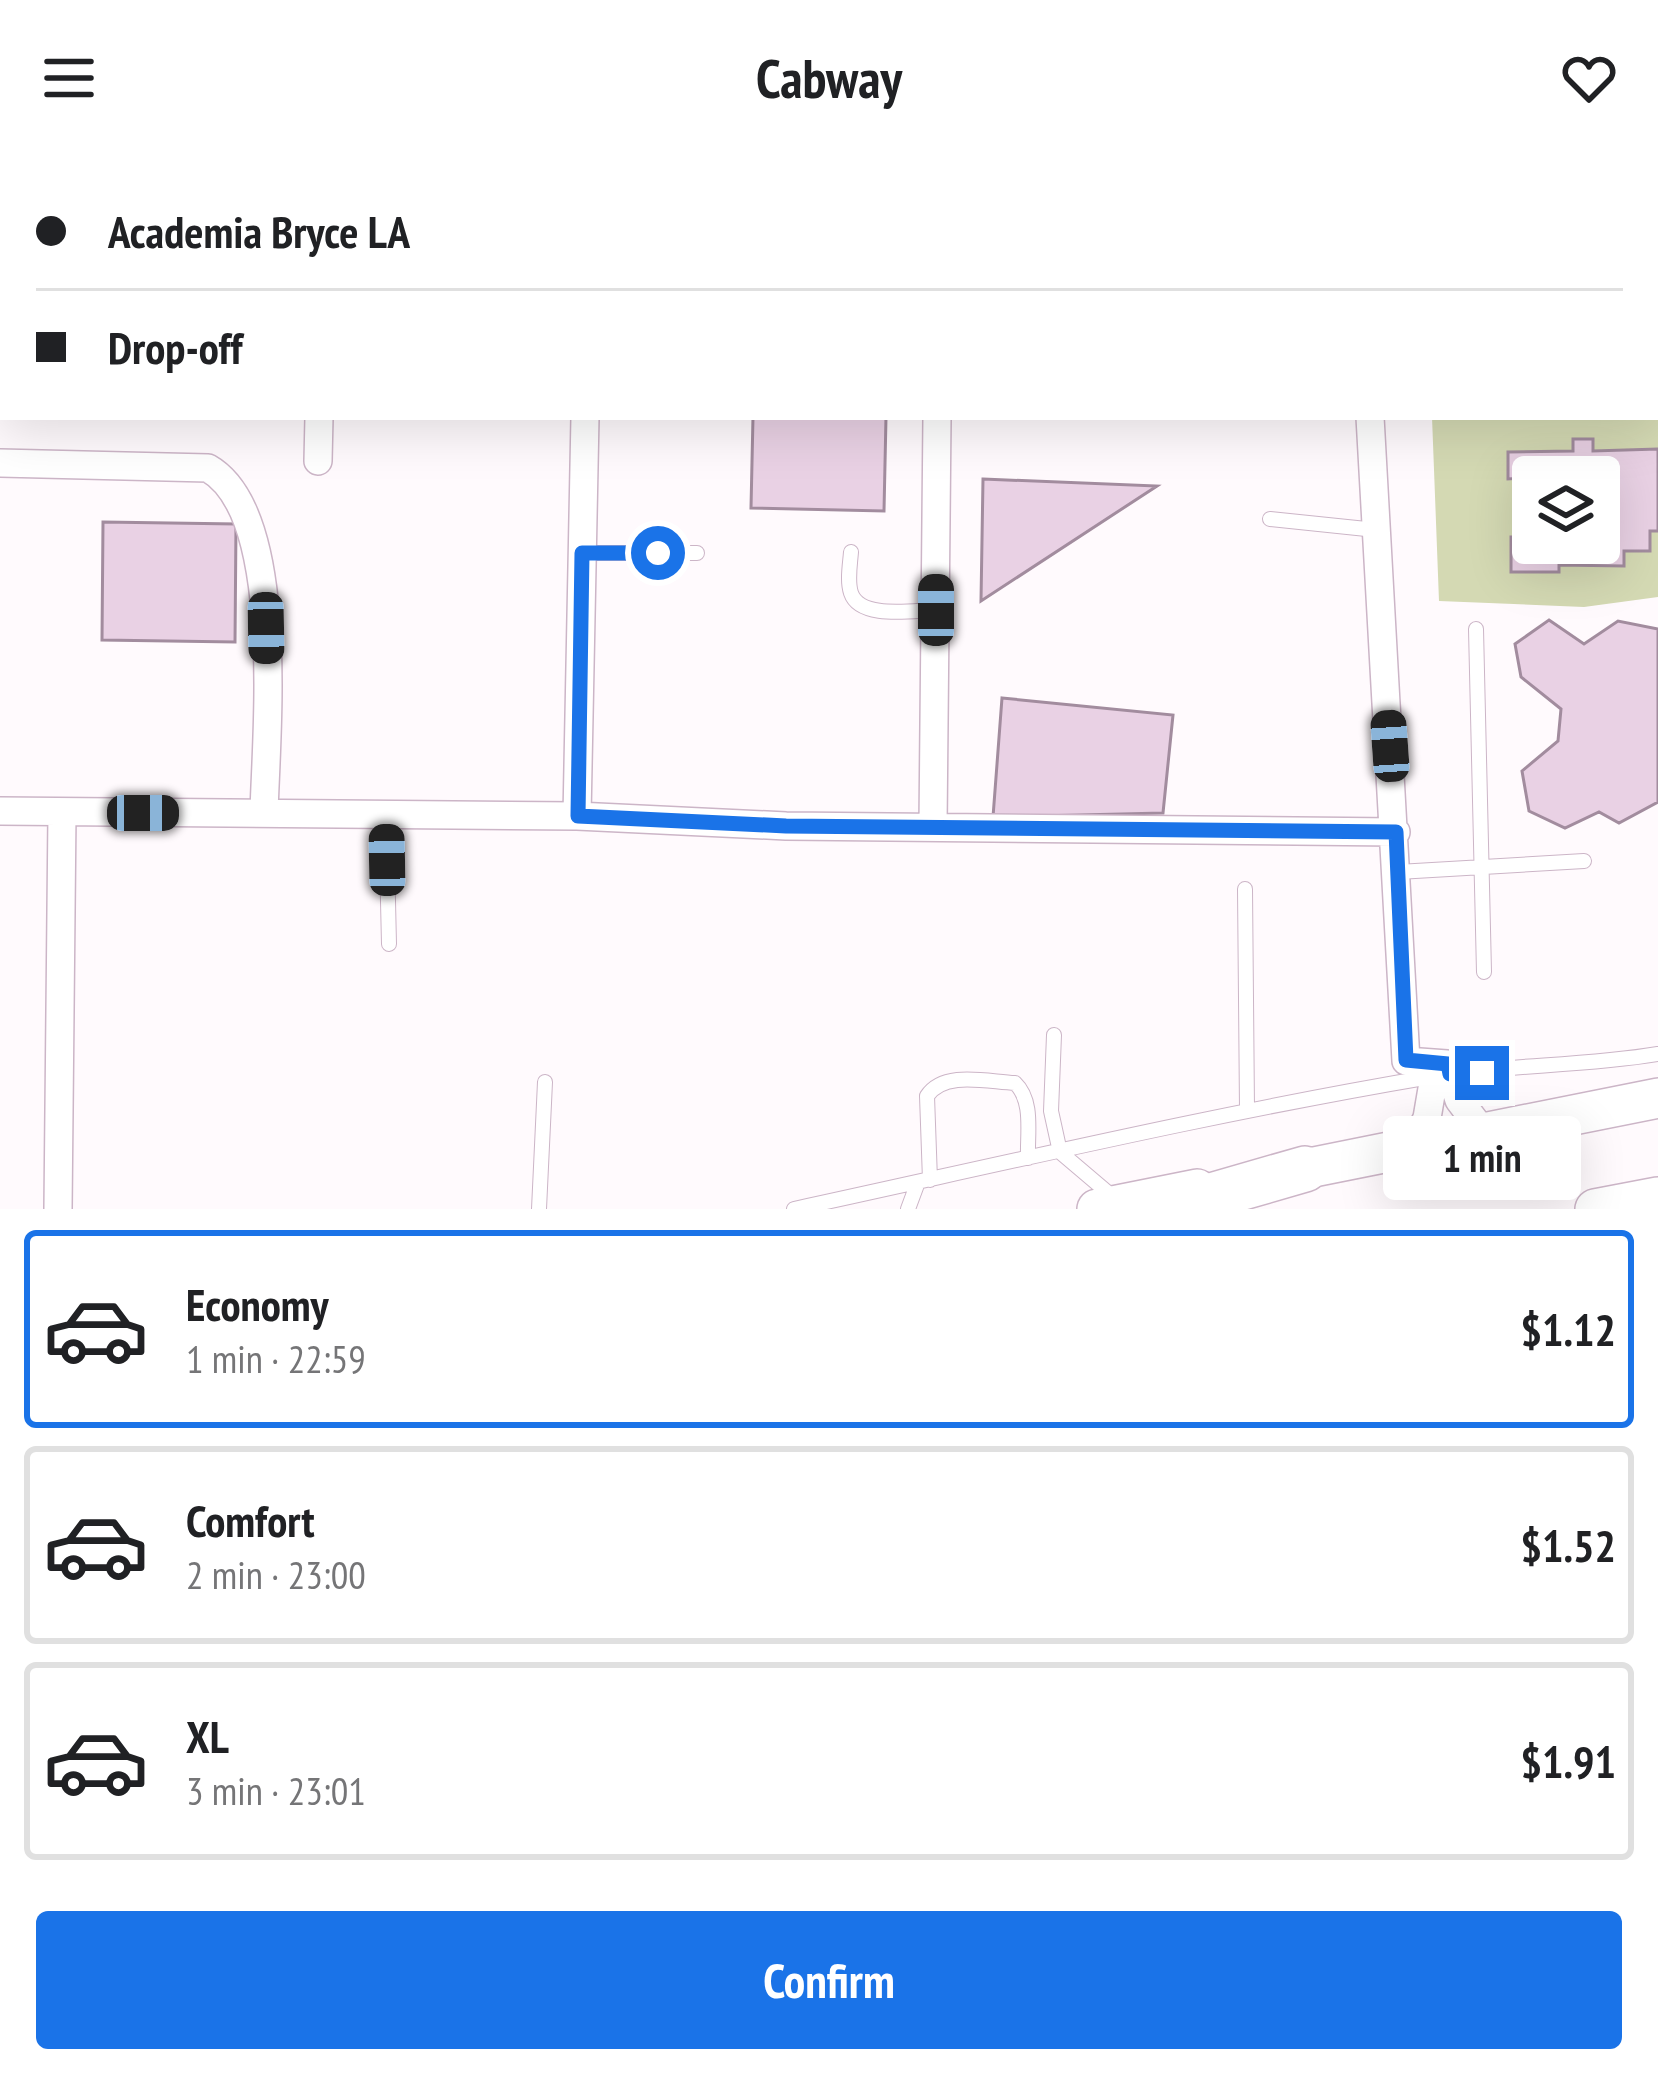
<!DOCTYPE html>
<html lang="en">
<head>
<meta charset="utf-8">
<style>
  body { margin:0; font-family:"PT Sans Narrow",sans-serif; background:#f6f6f6; color:#202124; height:100vh; display:flex; flex-direction:column; font-size:45px; white-space:nowrap }
  * { box-sizing:border-box; margin:0 }
  p { font-size:39px; color:#757577 }
  .icon { flex:none; width:66px; height:66px; fill:none; stroke:currentColor; stroke-width:2; stroke-linecap:round; stroke-linejoin:round }
  .map { position:relative; height:1053px; overflow:hidden }
  .panel { display:flex; flex-direction:column; background:#fff; flex:1 }
  .panel>* { flex:none }
  .guide { position:absolute; left:0px; top:0px; width:1659px; height:264px; box-shadow:0 12px 48px #0002; display:grid; align-content:center; height:264px; padding:0 36px; background:#fff }
  .controls { position:absolute; left:1512px; top:300px; display:grid; gap:24px }
  .controls a { display:grid; place-items:center; width:108px; height:108px; border-radius:12px; background:#fff; box-shadow:0 12px 48px #0002; font-size:60px }
  .end { position:absolute; width:54px; height:54px; margin:-27px; border:15px solid #1a73e8; background:#fff; box-shadow:0 0 0 6px #fff }
  .from { border-radius:50% }
  .bubble { position:absolute; height:84px; border-radius:12px; background:#fff; box-shadow:0 12px 48px #0002; font-size:39px; font-weight:600; line-height:84px; text-align:center }
  .car { position:absolute; width:36px; height:72px; margin:-36px -18px; border-radius:15px; box-shadow:0 0 9px 3px #0007; background:linear-gradient(#222 24%,#8ab4d8 0 40%,#222 0 76%,#8ab4d8 0 86%,#222 0) }
  .guide b { display:flex; align-items:center; gap:42px; height:114px; font-size:45px }
  .guide b+b { border-top:3px solid #e0e0e0 }
  .guide i { width:30px; height:30px; background:#202124 }
  ul { padding:21px 0 0; list-style:none }
  li { display:flex; align-items:center; gap:36px; height:198px; margin:0 24px 18px; padding:0 12px; border:6px solid #e0e0e0; border-radius:12px }
  li div { flex:1 }
  li b { display:block; font-size:45px }
  li em { font-style:normal; font-weight:600 }
  li.on { border-color:#1a73e8 }
  li>.icon { width:108px; height:108px; stroke-width:1.5 }
  .button { display:flex; gap:24px; margin-top:auto; padding:24px 36px }
  .button a { flex:1; height:138px; border-radius:12px; background:#1a73e8; color:#fff; font-size:48px; font-weight:600; line-height:138px; text-align:center }
  header { display:flex; justify-content:space-between; align-items:center; height:156px; padding:0 36px; background:#fff; font-size:54px; font-weight:600 }
  .map>svg:first-child { display:block }
  .green { fill:#d4d9b3; fill-rule:evenodd }
  .building { fill:#e9d1e4; stroke:#a28c9e; stroke-width:3; fill-rule:evenodd }
  .lines { fill:none; stroke-linecap:round; stroke-linejoin:round }
  .service-casing { stroke:#ccb5c7; stroke-width:16 }
  .minor-casing { stroke:#ccb5c7; stroke-width:30 }
  .secondary-casing { stroke:#ccb5c7; stroke-width:42 }
  .primary-casing { stroke:#ccb5c7; stroke-width:48 }
  .service { stroke:#fff; stroke-width:14 }
  .minor { stroke:#fff; stroke-width:27 }
  .secondary { stroke:#fff; stroke-width:39 }
  .primary { stroke:#fff; stroke-width:45 }
  .route { stroke:#1a73e8; stroke-width:15 }
</style>
</head>
<body>
<header><svg class="icon" aria-label="menu" viewBox="0 0 24 24"><path d="M4 6h16M4 12h16M4 18h16"/></svg>Cabway<svg class="icon" aria-label="heart" viewBox="0 0 24 24"><path d="M12 20l-8-8c-3-5 5-10 8-4 3-6 11-1 8 4z"/></svg></header>
<div class="map">
<svg width="1658" height="1053" viewBox="0 0 1658 1053">
  <rect width="100%" height="100%" fill="#fffafd"/>
  <path class="green" d="M1658,76v365l-74,10 -145,-6 -7,-184h224zM1533,321h66v66h-66z"/>
  <path class="building" d="M640,0h148v3h-148z
    M1372,0h234v3h-233z
    M753,261h133l-2,94 -133,-3z
    M1573,283h20v12l65,-2v82h-8v20h-26v15l-65,-1v7h-48v-35h14l-2,-59 -15,1v-27l65,-1zM1533,321h66v66h-66z
    M983,323l174,7 -176,115z
    M103,366l133,2 -1,118 -133,-2z
    M1549,464l35,24 34,-23 40,8v173l-39,21 -20,-11 -34,16 -36,-17 -7,-40 36,-30 3,-32 -40,-32 -6,-33z
    M1002,542l171,17 -10,98 -170,4z"/>
  <g class="lines">
    <g class="service-casing">
      <path id="service" d="M1270,363l106,11
        M851,396c-1,13 -4,29 0,41 9,27 63,17 85,17
        M582,397h115
        M1476,473l8,343
        M386,661l3,127
        M1398,716l186,-11
        M1245,733l2,220
        M1054,879l-3,76 9,41 53,45
        M930,1024l-3,-84c17,-26 61,-14 88,-13 19,18 12,51 13,75
        M539,1053l6,-127
        M794,1053c212,-46 423,-96 636,-132 75,-13 153,-10 228,-23
        M908,1053l10,-27"/>
    </g>
    <g class="minor-casing">
      <path id="minor" d="M458,0l7,3
        M1364,0v3
        M328,3v-3
        M941,3v-3
        M1370,261l36,644
        M318,305l1,-44
        M0,307l208,5c79,45 58,265 56,345
        M0,655l577,5 209,10 610,6
        M577,660l8,-399
        M933,670l4,-409
        M1406,905l41,3 12,36 25,33
        M1413,991l14,-29 9,-53 -18,-2
        M58,1053l4,-396"/>
    </g>
    <g class="secondary-casing">
      <path id="secondary" d="M1279,1018l379,-76
        M1097,1053l100,-20
        M1595,1053l63,-12"/>
    </g>
    <g class="primary-casing">
      <path id="primary" d="M1166,1053l139,-40"/>
    </g>
    <use href="#service" class="service"/>
    <use href="#minor" class="minor"/>
    <use href="#secondary" class="secondary"/>
    <use href="#primary" class="primary"/>
  </g>
  <g class="lines">
    <path class="route" d="M658,397h-76l-4,263 208,10 610,6 10,228 42,4 2,10 32,-1"/>
  </g>
</svg>
<div class="controls">
<a><svg class="icon" aria-label="layers" viewBox="0 0 24 24"><path d="M12 4l9 5-9 5-9-5zM3 14l9 5 9-5"/></svg></a>
</div>
<i class="end from" style="left:658px;top:397px"></i>
<i class="end" style="left:1482px;top:917px"></i>
<div class="bubble" style="left:1383px;top:960px;width:198px">1 min</div>
<i class="car" style="left:936px;top:454px;rotate:0deg"></i>
<i class="car" style="left:266px;top:472px;rotate:179deg"></i>
<i class="car" style="left:1390px;top:590px;rotate:356deg"></i>
<i class="car" style="left:143px;top:657px;rotate:90deg"></i>
<i class="car" style="left:387px;top:704px;rotate:359deg"></i>
<div class="guide">
<b><i class="from"></i>Academia Bryce LA</b>
<b><i></i>Drop-off</b>
</div>
</div>
<section class="panel">
<ul>
<li class="on"><svg class="icon" aria-label="car" viewBox="0 0 24 24"><path d="M5 17H2v-5l4-1 3-4h7l3 4 3 1v5h-3M9 17h6M6 11h13"/><circle cx="7" cy="17" r="2"/><circle cx="17" cy="17" r="2"/></svg><div><b>Economy</b><p>1 min · 22:59</p></div><em>$1.12</em></li>
<li><svg class="icon" aria-label="car" viewBox="0 0 24 24"><path d="M5 17H2v-5l4-1 3-4h7l3 4 3 1v5h-3M9 17h6M6 11h13"/><circle cx="7" cy="17" r="2"/><circle cx="17" cy="17" r="2"/></svg><div><b>Comfort</b><p>2 min · 23:00</p></div><em>$1.52</em></li>
<li><svg class="icon" aria-label="car" viewBox="0 0 24 24"><path d="M5 17H2v-5l4-1 3-4h7l3 4 3 1v5h-3M9 17h6M6 11h13"/><circle cx="7" cy="17" r="2"/><circle cx="17" cy="17" r="2"/></svg><div><b>XL</b><p>3 min · 23:01</p></div><em>$1.91</em></li>
</ul>
<div class="button"><a>Confirm</a></div>
</section>
</body>
</html>
